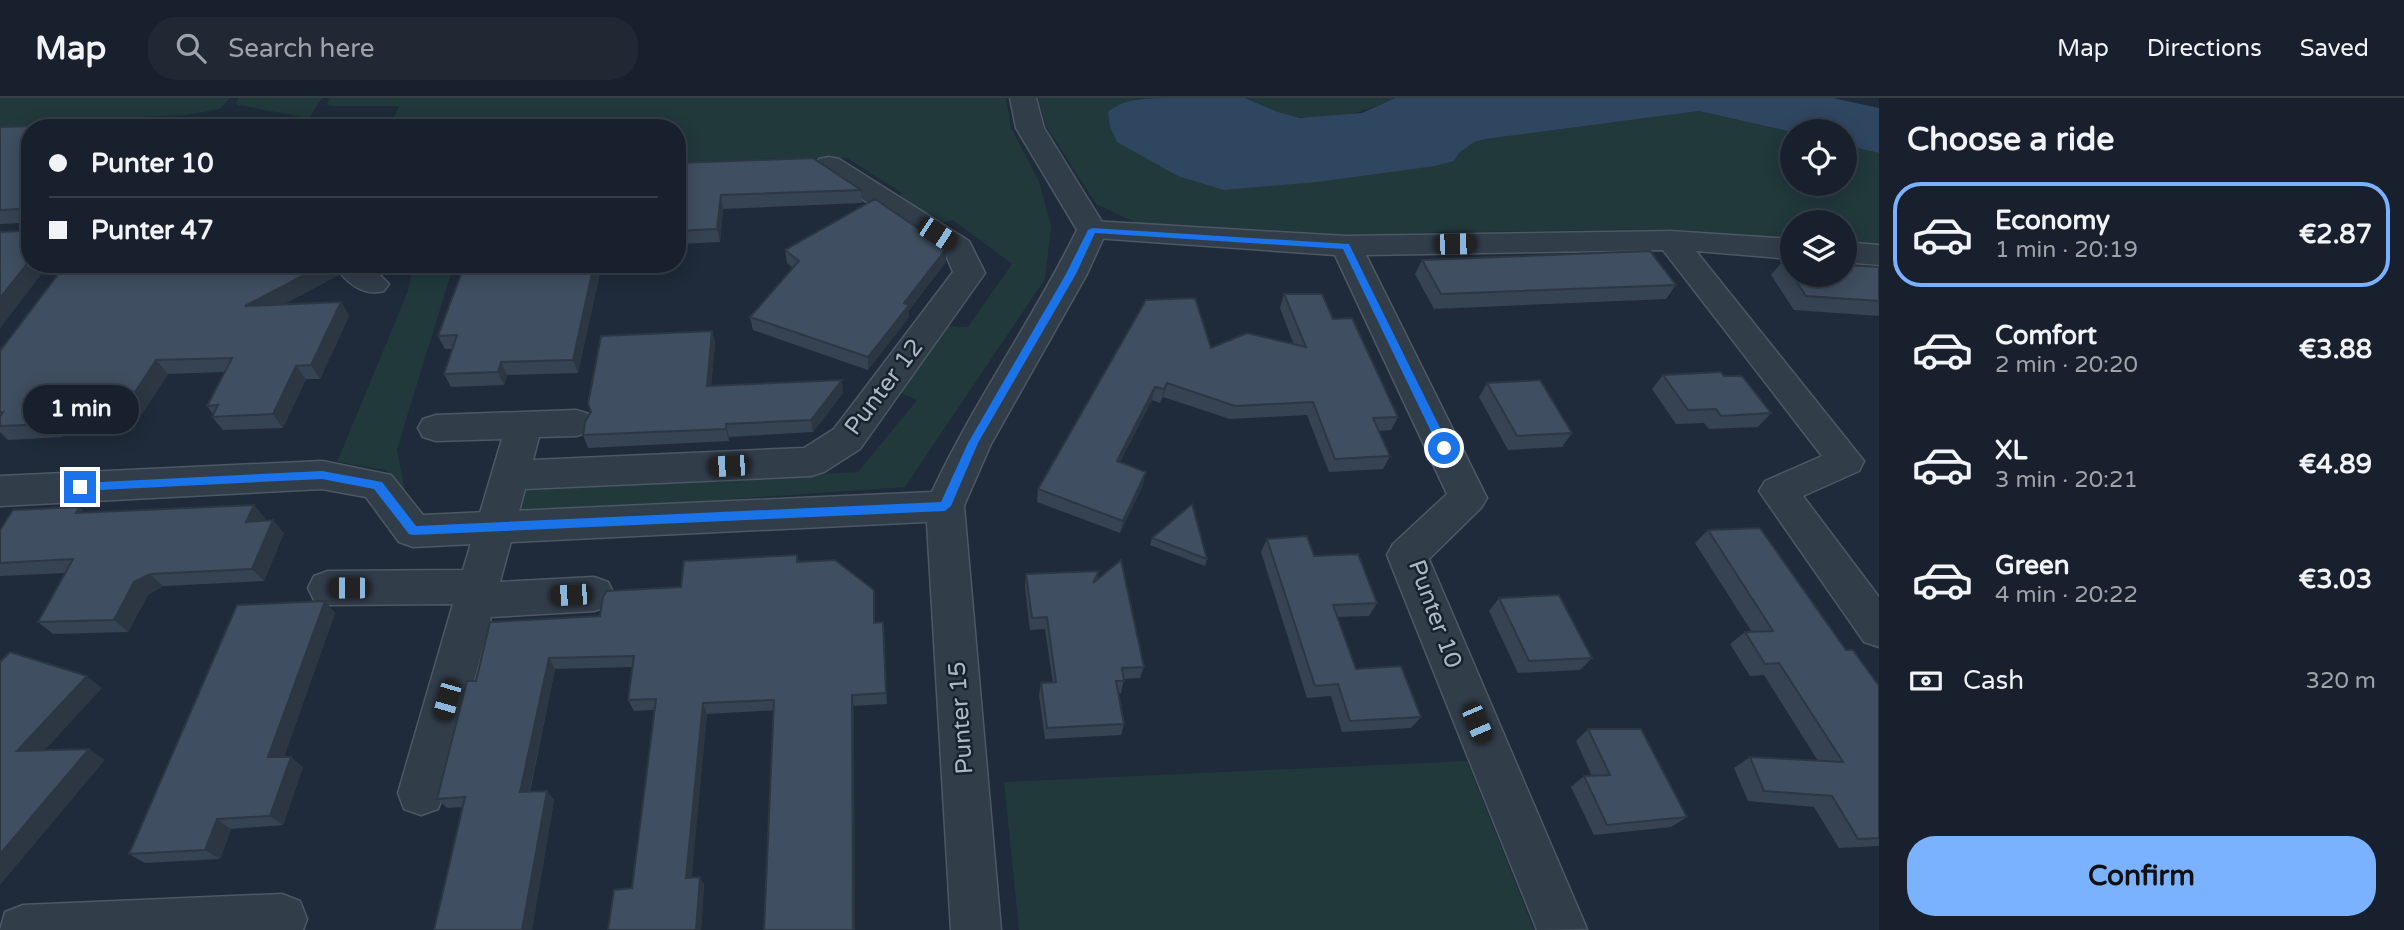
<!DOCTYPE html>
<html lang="en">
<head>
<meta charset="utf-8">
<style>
  body { margin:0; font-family:"Varela Round",sans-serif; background:#202834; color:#f1f3f6; height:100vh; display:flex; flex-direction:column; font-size:26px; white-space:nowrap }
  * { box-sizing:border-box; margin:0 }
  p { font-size:23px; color:#9ea3a9 }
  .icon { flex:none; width:38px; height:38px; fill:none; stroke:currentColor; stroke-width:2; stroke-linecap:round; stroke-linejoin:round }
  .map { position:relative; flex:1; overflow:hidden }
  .side { display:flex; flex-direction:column; background:#17202c; width:525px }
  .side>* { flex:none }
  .banner { position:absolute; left:21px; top:21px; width:665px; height:154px; border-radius:28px; box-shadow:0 4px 18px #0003,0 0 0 2px #363e48; display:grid; align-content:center; height:154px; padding:0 28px; background:#17202c }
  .tools { position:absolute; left:1780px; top:21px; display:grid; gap:14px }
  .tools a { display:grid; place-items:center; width:77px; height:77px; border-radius:50%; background:#17202c; box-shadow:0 4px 18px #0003,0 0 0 2px #363e48; font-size:35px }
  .end { position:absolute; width:32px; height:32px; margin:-16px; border:9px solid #1a73e8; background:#fff; box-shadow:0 0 0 4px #fff }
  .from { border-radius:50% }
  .bubble { position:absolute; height:49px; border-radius:24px; background:#17202c; box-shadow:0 4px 18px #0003,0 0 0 2px #363e48; font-size:23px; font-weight:700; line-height:49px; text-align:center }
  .car { position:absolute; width:21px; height:42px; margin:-21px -10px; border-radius:9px; box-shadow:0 0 5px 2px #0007; background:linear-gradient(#222 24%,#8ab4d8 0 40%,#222 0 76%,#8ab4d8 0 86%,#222 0) }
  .banner b { display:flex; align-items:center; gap:24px; height:66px; font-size:26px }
  .banner b+b { border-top:2px solid #363e48 }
  .banner i { width:18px; height:18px; background:#f1f3f6 }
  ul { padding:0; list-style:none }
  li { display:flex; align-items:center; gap:21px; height:105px; margin:0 14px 10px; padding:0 14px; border:4px solid transparent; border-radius:28px }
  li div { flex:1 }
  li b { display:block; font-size:26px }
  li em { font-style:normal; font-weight:700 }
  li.current { border-color:#7ab2ff }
  li>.icon { width:63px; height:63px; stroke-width:1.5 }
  h2 { padding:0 28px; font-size:32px; line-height:84px }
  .pay { display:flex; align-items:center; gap:18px; height:77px; padding:0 28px; font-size:26px }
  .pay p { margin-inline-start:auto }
  .primary-button { display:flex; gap:14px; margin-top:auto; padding:14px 28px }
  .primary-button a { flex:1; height:80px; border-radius:28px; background:#7ab2ff; color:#111; font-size:28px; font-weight:700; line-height:80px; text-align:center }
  header { display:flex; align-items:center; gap:42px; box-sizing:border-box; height:98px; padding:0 35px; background:#17202c; border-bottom:2px solid #363e48 }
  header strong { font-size:33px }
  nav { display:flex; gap:38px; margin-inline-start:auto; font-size:24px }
  .search { width:490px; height:63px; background:#202834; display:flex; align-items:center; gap:18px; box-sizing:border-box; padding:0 24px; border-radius:28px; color:#9ea3a9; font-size:26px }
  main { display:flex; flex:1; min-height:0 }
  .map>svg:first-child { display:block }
  .green { fill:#21393b }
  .water { fill:#2f4661 }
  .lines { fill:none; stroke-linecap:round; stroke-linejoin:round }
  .minor-casing { stroke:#4d5865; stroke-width:3 }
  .tertiary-casing { stroke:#4d5865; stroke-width:3 }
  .minor { fill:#323d4a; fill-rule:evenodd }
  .tertiary { fill:#323d4a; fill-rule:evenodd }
  .wall { fill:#364353 }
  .shaded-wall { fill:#2c3743 }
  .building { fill:#3f4e60; stroke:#2c3743; stroke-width:2 }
  .route { fill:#1a73e8 }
  .labels { text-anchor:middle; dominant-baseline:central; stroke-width:5; stroke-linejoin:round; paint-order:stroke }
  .street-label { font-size:24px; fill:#adb8c7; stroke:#18222f }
</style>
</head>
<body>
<header>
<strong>Map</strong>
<div class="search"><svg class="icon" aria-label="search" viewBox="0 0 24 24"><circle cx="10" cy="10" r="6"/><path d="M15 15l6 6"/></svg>Search here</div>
<nav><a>Map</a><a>Directions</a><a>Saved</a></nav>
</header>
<main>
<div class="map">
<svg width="1879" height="832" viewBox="0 0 1879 832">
  <rect width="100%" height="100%" fill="#1f2b3a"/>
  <path class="green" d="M0,0h230l-10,11 -34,6 -49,2 -8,11h-99l-30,20z
    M239,0h83l-13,20 -71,-13 -2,-3z
    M329,0h677l5,30 28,53 12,45 -6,53 -140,208 -387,27 6,-24 334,-18 59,-72 -22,-10 47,-64 26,1 44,-63 -59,-44 -24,6 -36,-24 9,-9 -55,-35h-84v8l-86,1v-39h-288l10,-22h-67l-5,-1z
    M1038,0h125l-30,1 326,54 15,-11 11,-3 214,-28 93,21v52h52l1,-39 34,8v92l-34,-3 -1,-20h-52v16l-124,-9 -262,4 -21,6 -105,-9 -137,-4 -47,-22 -50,-78z
    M1245,0h150c-36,17 -75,27 -114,15 -13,-4 -24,-11 -36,-15z
    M414,166h40l-57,185 9,48 -20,-27 -49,-8 71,-171z
    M1467,663l67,169h-515l-15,-148z"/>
  <path class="water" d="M1163,0h82l33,14 22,6 62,-5 33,-15h438l46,10v45l-34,-8 -1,-14 -52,1 -93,-21 -214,28 -11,3 -15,11 -5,8 -19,5 -118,16 -93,8 -46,-14 -61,-34 -7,-15 -2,-15c17,-14 34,-13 55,-14z"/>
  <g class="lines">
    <g class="minor-casing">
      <path id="minor" d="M829,59l10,2 130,82 16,32 -5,7 -120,169 -36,23 -13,4 -286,13 -25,93 94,-5 14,5 6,12 -6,12 -14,5 -103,6 -47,176 -6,16 -17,6 -17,-6 -6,-16 55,-189 -125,1 -14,-5 -6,-12 6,-12 14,-5 135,-1 39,-131 -66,2 -13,-4 -5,-9 5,-9 13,-4 140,-5 13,4 5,9 -5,9 -13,4 -37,1 -6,23 271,-12 30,-19 119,-157 -8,-19 -126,-82 -4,-6 4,-6z
        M1092,123l254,15 325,-5 121,8v20l-96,-8 168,210 -5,10 -56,25 76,101v50l-15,-5 -105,-151 6,-10 57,-25 -159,-206 -297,5 121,243 -6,10 -52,51 158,370 -50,1 -150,-375 6,-11 54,-50 -112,-239 -254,-18 -4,-7 4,-7z
        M1844,144l35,3v20l-35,-3z
        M334,166h35l20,20 -5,7c-21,6 -39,-9 -50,-27z
        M945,393l14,4 5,11 37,424h-50l-25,-424 5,-11z
        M282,796l18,7 7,18 -4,11h-303l5,-18 18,-7z"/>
    </g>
    <g class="tertiary-casing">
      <path id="tertiary" d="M1010,0h26l8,30 63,102 -20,44 -96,170 -32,73 -14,4 -532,26 -14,-5 -33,-45 -44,-8 -322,17v-30l322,-15 69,14 32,40 509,-23c42,-91 101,-172 145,-262l-61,-102z"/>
    </g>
    <use href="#minor" class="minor"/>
    <use href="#tertiary" class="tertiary"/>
  </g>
  <path class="wall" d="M63,27l1,3h-34v136h19l-49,64v-96l20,-1v-8l-20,1v-97z
    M677,65l184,27 1,13 -139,6 -3,33 -43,2z
    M946,151v13l-37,48v7l-41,53 -115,-40 -3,-13 43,-49 -6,-5 -2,-13z
    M1422,162l254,25 -10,14 -232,10 -19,-35z
    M1783,163l96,6v49l-85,-6 -23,-35z
    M66,166h266l7,11 -55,29 57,-2 8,14 -29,63h-14l-23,49 -60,2 -11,-13 1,-3 -6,-8 18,-34 -57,2 -32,49 -65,1 -8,13 -55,3 -8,-8v-81z
    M602,166l-24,109 -71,2 -3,10 -53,2 -7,-13 9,-25h-8l-7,-13 42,-68z
    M1284,196l49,25 65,98 -7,13 -12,1 11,25 -7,13 -54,3 -22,-57 -77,4 -67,-22 -3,6 -8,-3 -32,62 23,23 -23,48 -83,-31 1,-13 108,-189 65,48 83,-3 -14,-37z
    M712,233l3,12 -4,43 132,7 -30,39 -84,5v4l-141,7 -5,-13z
    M1663,277l61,1 47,37 -13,14 -49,2 -5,-6 -28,1 -24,-35z
    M1487,285l85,50 -10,14 -54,3 -29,-53z
    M85,414l180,6 -1,3 20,12 -20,48 -101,5 -15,9 -20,37 -75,2 -15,-12 27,-49 -65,3v-46z
    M1708,432l138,120 33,36v160l-40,2 -25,-41 -66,-6 -14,-33 16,-11 68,4 -54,-86 -14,1 -20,-32 15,-12h7l-57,-89z
    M1152,440l55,21 -2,7 -55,-21z
    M1267,441l47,17 63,47 -8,13 -32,1 19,52 65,48 -10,11 -69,4 -11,-36 -24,2 -46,-146z
    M797,457l2,7 75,28 1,33 8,-1 4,82 -180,10 -16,163h9l4,8 -3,45h-93l24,-42 22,-178 -20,1 -6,-11 5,-33 -78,2 -25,123 17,-1 7,9 -22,130h-98l29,-123 -16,1 -10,-9 39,-118 124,-65 81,-29z
    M1099,473l-2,9 47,87 -4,11 -16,1 -3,14h-3l6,31 -3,11 -76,4 -6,-44 2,-12h12l-8,-54 -15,1 -5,-43 1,-13z
    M1499,500l93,60 -12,12 -62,3 -29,-62z
    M325,503l10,12 -51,144 19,10 -20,58 -52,4 -11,30 -75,4 -16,-9z
    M1588,631l99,88 -16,10 -77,8 -23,-48 13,-11h8l-16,-35z"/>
  <path class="shaded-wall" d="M721,97l2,14 -3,33 -3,-13z
    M946,151v13l-37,48v7l-41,53v-13l36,-54z
    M30,162v4h19l-49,64v-30z
    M325,166h7l7,11 -84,44 -10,-13z
    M594,166h8l-24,109 -5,-13z
    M341,204l8,14 -29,63 -9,-14z
    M712,233l3,12 -5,56 -3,-13z
    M156,262l12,14 -32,49 -12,-14z
    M501,264l6,13 -3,10 -6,-13z
    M296,268l10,13 -23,49 -10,-14z
    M842,282l1,13 -30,39 -2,-12z
    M1167,285l-4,14 -3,6 4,-14z
    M1155,289l-3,13 -38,74 3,-13z
    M58,313l13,13 -8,13 -13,-13z
    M726,326l3,13v4l-3,-12z
    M1146,374l-3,13 -23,48 3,-12z
    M254,407l11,13 -7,17 -12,-13z
    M79,409l14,13 -17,-7z
    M273,422l11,13 -20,48 -12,-12z
    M150,476l13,12 -15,9 -20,37 -14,-12 20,-38z
    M325,503l10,12 -55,155 -12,-11z
    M549,560l6,11 -28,133 -7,-10z
    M87,578l15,12 -67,73 -18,-10z
    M852,597l2,11 1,224h-2z
    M703,605l4,11 -16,172 -5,-8z
    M89,651l16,11 -105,125v-31z
    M291,659l12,10 -20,58 -13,-9z
    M547,693l7,9 -22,130h-10z
    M217,721l14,10 -11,30 -15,-9z
    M700,779l4,8 -3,45h-5z"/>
  <path class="building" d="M63,27l-3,3h-30v35l-4,4h4v93l-30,38v-66l20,-1v-22l-20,1v-83z
    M813,60l48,32 -140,5 -4,34 -40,2v-68z
    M875,101l69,47 2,3 -42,54 5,2 -41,52 -118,-40 49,-56 -14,-11z
    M1650,153l26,34 -235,9 -19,-34z
    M1783,163h9v14h52v-10l35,2v34l-73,-5z
    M66,166h259l-80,42 96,-4 -30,63 -15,1 -23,48 -61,3 6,-12 -11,1 25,-48 -76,2 -32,49 -66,2 -8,13 -50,2v-9l3,-5 -3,1v-62z
    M481,166h113l-21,96 -72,2 -3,10 -54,2 13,-39 -19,1 25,-67 17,-1z
    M1284,196h38l11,25 19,-1 46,99 -25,1 17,38 -55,3 -22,-57 -78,4 -68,-23 -3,6 -9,-2 -38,74 29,11 -23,49 -85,-32 108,-189 49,-2 16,50 36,-15 59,14z
    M712,233l-5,55 135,-6 -31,40 -85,4v5l-143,6 2,-13 6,-10 -3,-8 13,-68z
    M1721,274l3,4h18l29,37 -50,3 -5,-7 -28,1 -25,-35z
    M1540,282l32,53 -55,3 -30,-53z
    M1192,406l15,55 -55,-21z
    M254,407l-8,17 27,-2 -21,49 -102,5 -16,8 -20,38 -76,2 35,-63 -73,4v-33l13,-20 66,-3 -3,6z
    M1760,430l86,122h7l26,36v152l-21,1 -26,-43 -68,-5 -14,-34 93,5 -64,-99 -14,1 -20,-32 28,-1 -65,-101z
    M1307,438l7,20 44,-2 19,49 -44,2 23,64 45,-3 20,51 -71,4 -12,-37 -23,2 -48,-147z
    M797,457v7l38,-2 39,30v33l9,-1 3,71 -34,2 1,235h-89l10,-230 -71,3 -17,175 14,-1 -4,53h-88l6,-40 18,-2 24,-189 -28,1 6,-44 -85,2 -29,134 27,-1 -25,139h-88l31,-133 -28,2 30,-118h9l14,-59 110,-6 3,-19 4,-6 74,-4 3,-26z
    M1121,462l23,107 -22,1 2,13h-8l8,43 -77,4 -6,-45 15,-1 -9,-65 -15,1 -6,-44 73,-3 -6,12z
    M1559,497l33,63 -63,3 -30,-63z
    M325,503l-57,156h23l-21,59 -53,3 -12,31 -76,4 108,-249z
    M10,554l77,24 -70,75 72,-2 -89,105v-192z
    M1588,631h53l46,88 -80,8 -23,-49 26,-1z"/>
  <path class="route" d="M1092,130l257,16 101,204 -2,3 -4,1 -5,-4 -96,-199 -248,-16 -19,41 -98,169 -27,63 -6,5 -531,24 -5,-1 -35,-45 -52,-10 -242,12 -5,-4 5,-4 242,-12 60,11 34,44 525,-24 27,-59 98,-169 22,-44z"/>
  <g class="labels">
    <g class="street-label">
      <text transform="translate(884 289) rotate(-53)">Punter 12</text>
      <text transform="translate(1435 516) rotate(70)">Punter 10</text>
      <text transform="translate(961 620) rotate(-94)">Punter 15</text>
    </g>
  </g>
</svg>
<div class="tools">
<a><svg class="icon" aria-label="locate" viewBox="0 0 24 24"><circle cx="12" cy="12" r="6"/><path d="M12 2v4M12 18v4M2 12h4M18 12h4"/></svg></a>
<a><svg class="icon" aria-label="layers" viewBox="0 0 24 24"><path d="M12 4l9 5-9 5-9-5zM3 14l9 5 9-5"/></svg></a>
</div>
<i class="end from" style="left:1444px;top:350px"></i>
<i class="end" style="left:80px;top:389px"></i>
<div class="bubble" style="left:23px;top:287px;width:116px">1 min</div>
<i class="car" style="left:937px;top:136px;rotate:123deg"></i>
<i class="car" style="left:1455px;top:146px;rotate:89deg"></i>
<i class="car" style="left:729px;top:368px;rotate:267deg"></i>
<i class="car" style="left:349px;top:490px;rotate:270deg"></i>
<i class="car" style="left:571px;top:497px;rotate:267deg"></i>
<i class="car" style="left:447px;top:602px;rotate:196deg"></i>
<i class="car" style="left:1477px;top:625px;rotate:157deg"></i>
<div class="banner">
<b><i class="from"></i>Punter 10</b>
<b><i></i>Punter 47</b>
</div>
</div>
<section class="side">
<h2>Choose a ride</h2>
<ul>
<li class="current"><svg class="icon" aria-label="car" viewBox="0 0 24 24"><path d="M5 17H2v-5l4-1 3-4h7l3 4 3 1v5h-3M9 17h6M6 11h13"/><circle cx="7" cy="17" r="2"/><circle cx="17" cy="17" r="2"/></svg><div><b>Economy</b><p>1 min · 20:19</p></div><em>€2.87</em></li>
<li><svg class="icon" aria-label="car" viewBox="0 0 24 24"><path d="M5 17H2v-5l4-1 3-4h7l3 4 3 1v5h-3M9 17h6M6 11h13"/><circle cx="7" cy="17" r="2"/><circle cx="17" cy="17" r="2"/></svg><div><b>Comfort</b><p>2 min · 20:20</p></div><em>€3.88</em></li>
<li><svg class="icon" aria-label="car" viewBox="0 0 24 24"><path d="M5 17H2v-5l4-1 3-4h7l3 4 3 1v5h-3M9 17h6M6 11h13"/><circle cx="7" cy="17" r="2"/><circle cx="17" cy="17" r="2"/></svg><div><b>XL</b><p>3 min · 20:21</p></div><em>€4.89</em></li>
<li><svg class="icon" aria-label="car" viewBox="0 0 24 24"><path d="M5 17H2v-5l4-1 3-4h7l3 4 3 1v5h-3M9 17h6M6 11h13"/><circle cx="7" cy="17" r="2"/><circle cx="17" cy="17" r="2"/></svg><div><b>Green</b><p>4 min · 20:22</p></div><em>€3.03</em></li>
</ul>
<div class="pay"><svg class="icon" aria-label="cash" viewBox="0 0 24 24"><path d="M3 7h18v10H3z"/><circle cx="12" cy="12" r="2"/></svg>Cash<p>320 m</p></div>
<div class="primary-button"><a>Confirm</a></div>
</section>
</main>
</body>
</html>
